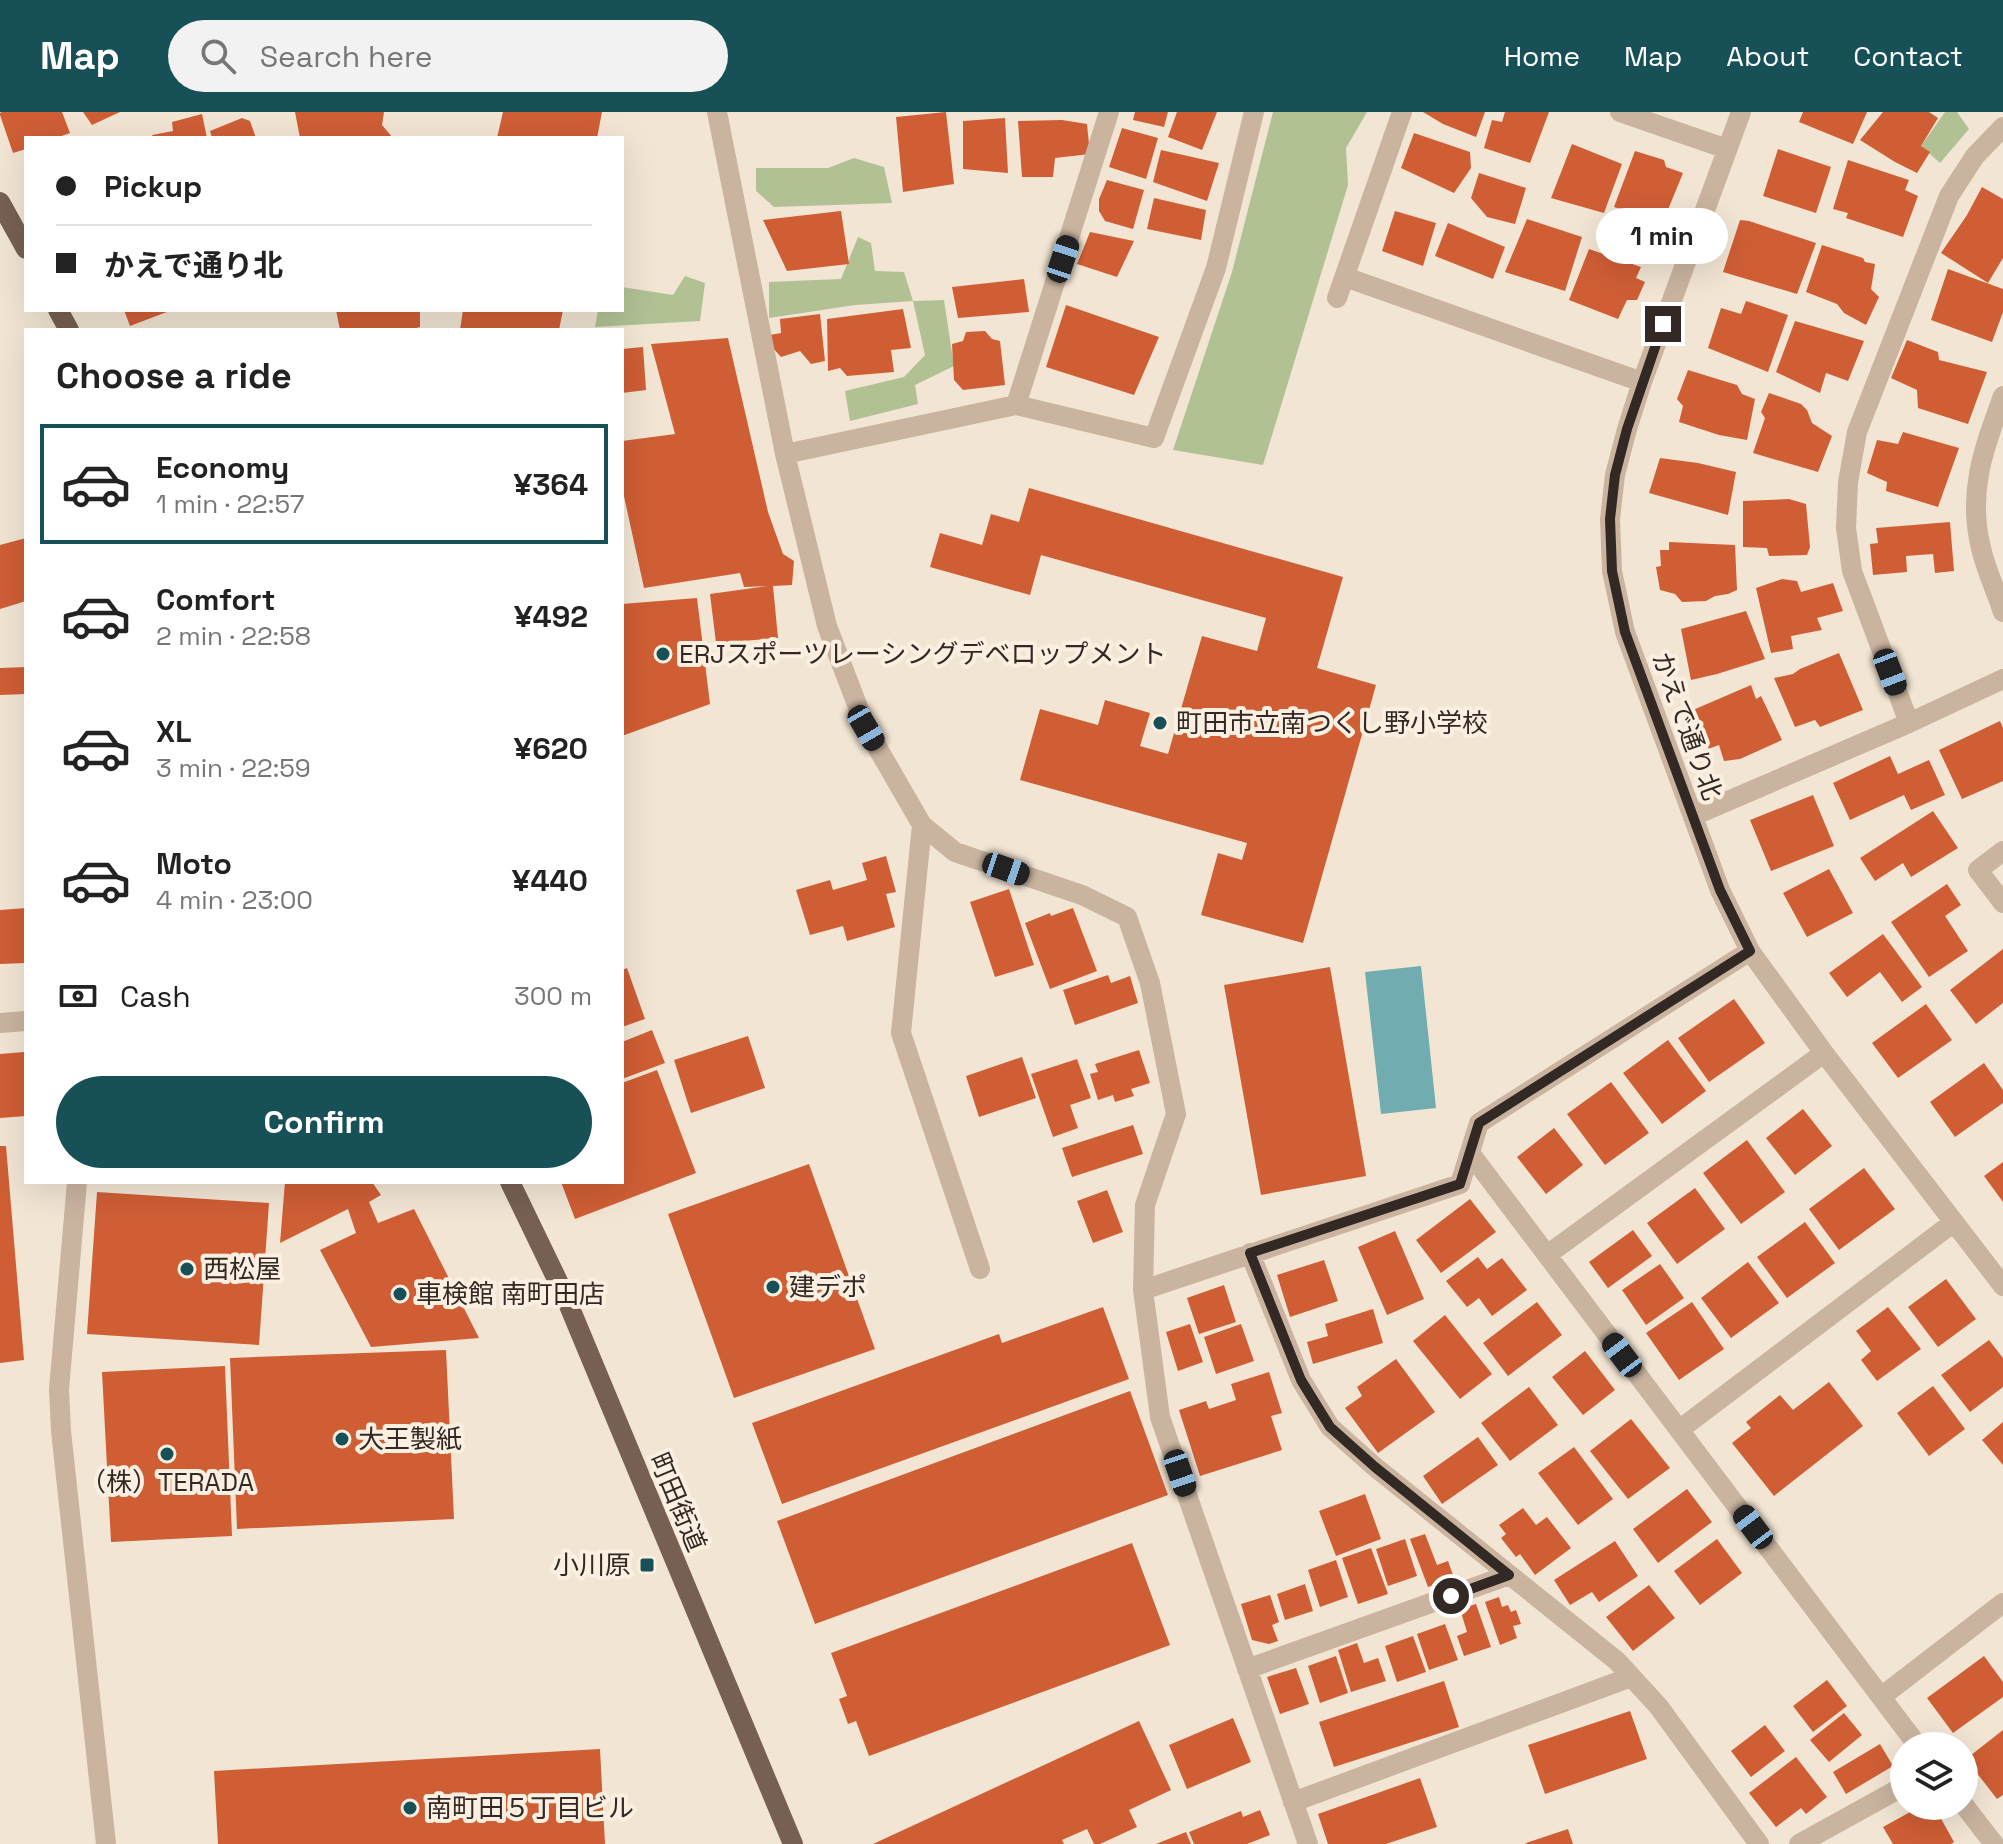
<!DOCTYPE html>
<html lang="en">
<head>
<meta charset="utf-8">
<style>
  body { margin:0; font-family:"Space Grotesk","Noto Sans JP",sans-serif; background:#f2f2f2; color:#222; height:100vh; display:flex; flex-direction:column; font-size:30px; white-space:nowrap }
  * { box-sizing:border-box; margin:0 }
  p { font-size:26px; color:#767676 }
  .icon { flex:none; width:44px; height:44px; fill:none; stroke:currentColor; stroke-width:2; stroke-linecap:round; stroke-linejoin:round }
  .map { position:relative; flex:1; overflow:hidden }
  .panel { position:absolute; left:24px; top:216px; width:600px; height:856px; display:flex; flex-direction:column; background:#fff; border-radius:0px; box-shadow:0 8px 32px #0002 }
  .panel>* { flex:none }
  .hud { position:absolute; left:24px; top:24px; width:600px; height:176px; border-radius:0px; box-shadow:0 8px 32px #0002; display:grid; align-content:center; height:176px; padding:0 32px; background:#fff }
  .tools { position:absolute; left:1890px; top:1620px; display:grid; gap:16px }
  .tools a { display:grid; place-items:center; width:88px; height:88px; border-radius:50%; background:#fff; box-shadow:0 8px 32px #0002; font-size:40px }
  .end { position:absolute; width:36px; height:36px; margin:-18px; border:10px solid #332924; background:#fff; box-shadow:0 0 0 4px #fff }
  .from { border-radius:50% }
  .bubble { position:absolute; height:56px; border-radius:28px; background:#fff; box-shadow:0 8px 32px #0002; font-size:26px; font-weight:700; line-height:56px; text-align:center }
  .car { position:absolute; width:24px; height:48px; margin:-24px -12px; border-radius:10px; box-shadow:0 0 6px 2px #0007; background:linear-gradient(#222 24%,#8ab4d8 0 40%,#222 0 76%,#8ab4d8 0 86%,#222 0) }
  .hud b { display:flex; align-items:center; gap:28px; height:76px; font-size:30px }
  .hud b+b { border-top:2px solid #e0e0e0 }
  .hud i { width:20px; height:20px; background:#222 }
  ul { padding:0; list-style:none }
  li { display:flex; align-items:center; gap:24px; height:120px; margin:0 16px 12px; padding:0 16px; border:4px solid transparent; border-radius:0px }
  li div { flex:1 }
  li b { display:block; font-size:30px }
  li em { font-style:normal; font-weight:700 }
  li.on { border-color:#175157 }
  li>.icon { width:72px; height:72px; stroke-width:1.5 }
  h2 { padding:0 32px; font-size:36px; line-height:96px }
  .pay { display:flex; align-items:center; gap:20px; height:88px; padding:0 32px; font-size:30px }
  .pay p { margin-inline-start:auto }
  .action { display:flex; gap:16px; margin-top:auto; padding:16px 32px }
  .action a { flex:1; height:92px; border-radius:48px; background:#175157; color:#fff; font-size:32px; font-weight:700; line-height:92px; text-align:center }
  header { display:flex; align-items:center; gap:48px; box-sizing:border-box; height:112px; padding:0 40px; background:#175157; color:#fff }
  header strong { font-size:38px }
  nav { display:flex; gap:44px; margin-inline-start:auto; font-size:28px }
  .search { width:560px; height:72px; background:#f2f2f2; display:flex; align-items:center; gap:20px; box-sizing:border-box; padding:0 28px; border-radius:44px; color:#767676; font-size:30px }
  .map>svg:first-child { display:block }
  .green { fill:#b1c194 }
  .water { fill:#71acb0 }
  .building { fill:#cf5e35 }
  .lines { fill:none; stroke-linecap:round; stroke-linejoin:round }
  .minor { stroke:#cab4a0; stroke-width:20 }
  .major { stroke:#776053; stroke-width:20 }
  .route { stroke:#332924; stroke-width:10 }
  .poi-dot { fill:#175157; stroke:#faefe0; stroke-width:3 }
  .labels { text-anchor:middle; dominant-baseline:central; stroke-width:8; stroke-linejoin:round; paint-order:stroke }
  .poi-label { font-size:26px; fill:#332924; stroke:#faefe0; text-anchor:start }
  .street-label { font-size:26px; fill:#332924; stroke:#faefe0 }
</style>
</head>
<body>
<header>
<strong>Map</strong>
<div class="search"><svg class="icon" aria-label="search" viewBox="0 0 24 24"><circle cx="10" cy="10" r="6"/><path d="M15 15l6 6"/></svg>Search here</div>
<nav><a>Home</a><a>Map</a><a>About</a><a>Contact</a></nav>
</header>
<div class="map">
<svg width="2003" height="1732" viewBox="0 0 2003 1732">
  <rect width="100%" height="100%" fill="#f2e5d4"/>
  <path class="green" d="M1273,0h94l-21,36 2,37 -85,280 -90,-15 59,-178z
    M1945,0h12l12,17 -29,34 -19,-17z
    M854,46l30,9 8,36 -118,4 -18,-16v-23h72z
    M858,125l13,6 4,28 29,1 9,29 31,-1 10,66 -39,19 3,19 -68,17 -5,-30 59,-14 21,-22 -12,-54 -58,4 -86,13v-36l72,-3z
    M685,164l20,7 -5,38 -105,6 3,-17h24v-23l51,8z"/>
  <path class="water" d="M1421,854l15,142 -55,6 -16,-142z"/>
  <path class="building" d="M2,0h60l8,21 -14,5h-30v11l-13,4 -13,-38v-2z
    M83,0h37l-28,13z
    M295,0h89l-2,13 11,13h-93z
    M503,0h99l-5,26h-100z
    M946,0l8,72 -51,8 -7,-75z
    M1135,0h33l-4,15 -31,-7z
    M1177,0h40l-15,38 -34,-13z
    M1423,0h62l-9,25 -33,-13z
    M1505,0h44l-19,51 -46,-15 8,-28 10,2z
    M1803,0h64l-14,32 -54,-22z
    M1883,0h46l9,6 -17,28 9,6 -13,21 -22,-11 -35,-22z
    M202,2l5,24h-54l-1,-3 21,-4 -1,-9z
    M242,6l8,3 6,17h-44l-2,-7z
    M1005,6l3,55 -45,-4v-48z
    M1062,8l25,4 3,30 -35,4 -2,19h-31l-4,-56z
    M1122,16l36,10 -12,41 -37,-12z
    M1414,21l56,19 1,16 -17,25 -53,-25z
    M1572,32l50,20 -18,49 -53,-15z
    M1778,37l53,18 -15,46 -53,-17z
    M1161,38l58,13 -12,38 -54,-19z
    M1635,39l29,9 2,7 17,6 -18,44 -17,-6 -3,6 -31,-10z
    M1848,48l61,20 -4,10 13,6 -15,41 -57,-19 2,-5 -15,-4z
    M1479,61l47,15 -11,36 -28,-7 -16,-19z
    M1107,68l37,10 -11,39 -28,-8 -6,-10v-12z
    M1982,75l21,12v59l-15,25 -47,-30 26,-38z
    M1154,86l52,12 -5,30 -54,-11z
    M841,99l8,53 -62,7 -24,-51z
    M1395,99l41,12 -13,43 -41,-15z
    M1527,107l55,18 -17,54 -60,-19z
    M1740,108l9,1 67,22 -19,51 -74,-22z
    M1448,111l57,24 -12,32 -58,-23z
    M1090,120l44,9 -17,36 -40,-13z
    M1822,133l41,13 2,4 10,2 -4,25 8,8 -13,28 -22,-12 -7,-9 -31,-12z
    M1589,137l52,18 -5,11 9,4 -8,18h-10l-9,19 -49,-19z
    M1948,157l55,20v23l-11,30 -61,-22z
    M1024,167l5,33 -71,6 -6,-31z
    M1746,189l42,14 -20,57 -60,-24 13,-40 20,6z
    M1066,193l93,32 -25,58 -88,-28z
    M903,197l8,39 -20,2 3,22 -47,4 -7,-8 -12,3 -1,-52z
    M124,198h48l-42,16z
    M336,198h84v17l-11,3h-69z
    M463,198h100l-4,20h-99z
    M820,202l5,47 -14,3 -11,-13 -19,6 -9,-10 -2,-12 11,-2 -1,-14z
    M1795,209l69,20 -16,40 -22,-8 -6,20 -44,-21z
    M985,219l7,8 8,2 5,44 -42,5 -9,-10 -2,-36 11,-3 3,-9z
    M728,226l40,174 15,42 11,7 -2,24 -19,1 5,52 -62,5 -6,-49 58,-8 -24,1 -4,-14 -96,15 -22,-101v-46l53,-7 -24,-90z
    M1907,228l31,12 1,8 48,12 -19,52 -50,-16 -1,-18 -26,-12z
    M643,235l3,43 -24,3v-44z
    M1688,258l49,15 5,9 13,5 -8,41 -28,-5 -40,-13 4,-16 -6,-7z
    M1769,281l32,11 6,6 5,13 20,13 -14,36 -65,-19 12,-35 -4,-6z
    M1903,320l56,16 -21,59 -52,-16 1,-9 -20,-9 10,-33 21,4z
    M1660,346l38,5 38,9 -8,43 -79,-22z
    M1029,376l314,89 -26,91 59,17 -73,258 -102,-28 17,-62 24,7 5,-17 -227,-63 20,-71 58,16 7,-25 45,13 -10,33 28,8 34,-118 55,15 9,-33 -225,-63 -11,40 -100,-28 10,-34 42,12 9,-31 28,8z
    M1789,387l17,5 4,43 -3,8 -38,1 -2,-8 -24,-1v-46z
    M1950,410l4,49 -19,2 -2,-19 -27,2 1,16 -34,3 -3,-31 8,-1 -2,-15z
    M26,426v63l-26,8v-64z
    M1669,430l66,3 2,45 -9,4 -13,2 -9,5 -24,1 -7,-8 -15,-4 -4,-23 5,-1 -1,-16h9z
    M1782,467l15,2 4,11 32,-9 10,28 -26,7 5,12 -31,6 2,13 -22,4 -15,-65z
    M697,486l13,106 -88,32v-132z
    M1746,499l19,48 -48,15 -26,6 -10,-51z
    M1839,541l24,57 -43,17 -5,-7 -20,7 -21,-49 19,-4 7,-5z
    M26,555v27l-26,1v-27z
    M1751,573l5,14 5,-3 21,44 -42,19 -16,2 -5,-16 -11,4 -15,-39z
    M2000,609l3,7v53l-41,18 -23,-49z
    M1890,644l8,18 31,-14 16,35 -34,15 -7,-15 -54,25 -17,-37z
    M1813,683l21,51 -63,25 -21,-51z
    M1933,699l25,37 -47,29 -8,-14 -28,18 -15,-23z
    M886,744l10,36 -10,2 9,33 -48,14 -4,-15 -33,9 -14,-45 34,-10 3,10 34,-10 -5,-17z
    M1829,757l24,44 -46,24 -24,-44z
    M1947,772l14,21 -16,11 23,35 -39,26 -38,-55z
    M1009,777l25,76 -39,12 -25,-75z
    M26,796v55l-26,1v-54z
    M1073,796l24,63 -47,18 -25,-66 25,-10 1,3z
    M1883,822l39,53 -20,15 -22,-30 -33,25 -18,-24z
    M2003,837v54l-27,21 -26,-34z
    M1330,855l36,209 -105,19 -37,-210z
    M627,856l18,51 -23,8v-57z
    M1108,863l3,8 19,-7 8,27 -63,22 -12,-35z
    M1734,887l31,44 -56,39 -31,-44z
    M1926,892l26,36 -54,38 -26,-35z
    M652,918l13,33 -43,16v-37z
    M748,924l17,52 -74,25 -17,-53z
    M1668,928l38,51 -44,33 -39,-51z
    M1139,938l11,33 -19,6 3,7 -19,6 -2,-7 -15,5 -8,-26 8,-2 -3,-8z
    M24,940l2,64 -26,2v-64z
    M1022,945l14,41 -57,19 -13,-41z
    M1077,947l14,39 -21,7 8,23 -25,9 -22,-63z
    M1984,951l19,27v13l-48,34 -25,-35z
    M657,958l39,103 -121,46 -14,-37h61v-99z
    M1611,970l38,51 -44,32 -38,-51z
    M1803,997l29,37 -37,29 -29,-37z
    M1133,1013l10,29 -71,23 -10,-29z
    M1554,1016l29,37 -37,29 -29,-37z
    M1747,1028l38,52 -44,32 -38,-51z
    M0,1034h6l18,214 -24,3z
    M2003,1050v40l-19,-26z
    M809,1052l66,185 -141,49 -66,-184z
    M1864,1056l31,41 -56,41 -30,-41z
    M285,1070h87l9,13 -12,7 9,21 36,-14 65,129 -108,9 -51,-97 36,-17 -8,-24 -68,34z
    M1695,1076l30,41 -48,35 -30,-41z
    M1107,1078l16,42 -30,11 -16,-42z
    M97,1080l172,11 -10,142 -172,-11z
    M1470,1087l26,33 -55,41 -25,-33z
    M1805,1110l30,41 -48,35 -30,-41z
    M1633,1118l19,26 -44,32 -19,-26z
    M1395,1119l29,68 -37,16 -29,-68z
    M1478,1145l9,12 15,-11 25,32 -35,26 -13,-18 -12,9 -21,-26z
    M1324,1148l14,41 -48,16 -13,-42z
    M1748,1150l31,41 -48,35 -30,-40z
    M1660,1152l24,34 -38,27 -24,-35z
    M1946,1167l30,40 -38,28 -30,-40z
    M1224,1173l12,37 -37,12 -12,-36z
    M1537,1190l25,33 -54,41 -25,-33z
    M1692,1190l32,47 -45,31 -33,-47z
    M1103,1195l26,72 -347,125 -30,-81 247,-89 3,9z
    M1888,1195l33,42 -44,32 -16,-21 10,-9 -15,-20z
    M1373,1197l10,34 -70,21 -6,-22 21,-6 -3,-12z
    M1445,1203l47,59 -32,25 -47,-58z
    M1190,1212l13,38 -25,9 -12,-39z
    M1241,1212l13,37 -38,13 -12,-37z
    M1989,1228l14,18v29l-33,25 -29,-37z
    M446,1238l8,169 -217,10 -7,-171z
    M1585,1239l30,39 -32,25 -31,-38z
    M1396,1247l39,53 -57,41 -33,-45 17,-12 -5,-9z
    M225,1254l7,170 -121,6 -9,-170z
    M1269,1260l13,41 -11,3 11,34 -82,26 -21,-66 27,-9 3,8 27,-9 -5,-16z
    M1829,1270l34,44 -89,70 -42,-53 19,-15 -5,-6 34,-27 13,15z
    M1933,1274l32,43 -36,27 -32,-43z
    M1529,1275l29,38 -48,36 -29,-38z
    M1130,1279l38,104 -353,129 -38,-103z
    M1631,1307l39,49 -42,31 -38,-48z
    M2003,1310v43l-21,-25z
    M1478,1325l20,28 -56,39 -19,-28z
    M1574,1335l39,52 -35,26 -40,-52z
    M1687,1377l25,33 -54,41 -25,-34z
    M1365,1382l16,45 -45,17 -17,-45z
    M1523,1396l13,17 11,-8 24,31 -36,27 -15,-21 -4,3 -15,-19 5,-4 -7,-9z
    M1425,1422l12,31 11,-4 6,17 -26,9 -18,-48z
    M1405,1427l12,37 -29,10 -12,-37z
    M1717,1427l25,34 -42,32 -26,-34z
    M1615,1429l23,35 -39,26 -7,-10 -22,13 -16,-25z
    M1132,1431l38,102 -301,111 -13,-35 -8,3 -9,-25 8,-3 -16,-43z
    M1371,1436l17,46 -30,10 -16,-46z
    M1336,1448l12,37 -28,10 -12,-37z
    M1305,1472l8,27 -28,9 -8,-26z
    M1649,1473l26,33 -42,33 -27,-34z
    M1270,1483l9,27 -7,3 6,16 -9,3 -17,-4 -11,-36z
    M1499,1485l3,10 6,-2 3,7 5,-2 5,14 -8,2 4,12 -17,7 -15,-43z
    M1476,1492l15,43 -27,9 -7,-20 10,-4 -7,-23z
    M1445,1512l13,36 -29,10 -12,-36z
    M1413,1524l13,36 -29,10 -12,-36z
    M1357,1531l7,20 14,-5 8,23 -35,11 -13,-42z
    M1336,1544l12,37 -28,10 -12,-37z
    M1984,1544l19,26v15l-50,36 -26,-35z
    M1296,1556l13,36 -29,10 -13,-37z
    M1827,1568l20,26 -34,26 -20,-26z
    M1444,1569l15,46 -125,40 -15,-45z
    M1630,1599l17,48 -102,35 -17,-49z
    M1844,1601l18,22 -33,27 -19,-22z
    M1233,1606l18,44 -64,27 -18,-44z
    M1139,1609l32,69 -42,20 8,17 -37,17h-6l-7,-15 -25,11 2,4h-191z
    M1765,1613l20,26 -34,26 -20,-26z
    M2003,1618v65l-6,4 -31,-40z
    M1880,1632l13,22 -47,28 -13,-22z
    M600,1637l5,95h-387l-4,-73z
    M1796,1645l31,40 -21,17 -5,-6 -25,19 -27,-34z
    M1420,1666l17,49 -51,17h-58l-10,-30z
    M1921,1694h13l20,36 -3,2h-58l-10,-17z
    M1260,1698l10,25 -23,9h-53l-5,-12 52,-21 2,6z
    M1568,1717l5,15h-47v-1z
    M1186,1720l5,12h-35z"/>
  <g class="lines">
    <path class="minor" d="M717,0l68,342 42,172 39,102 56,97 33,27 127,43 45,22 23,66 26,131 -31,91 -2,85 17,127 148,427
      M1620,0l107,37
      M1741,0l-99,270 -15,47 -12,46 -5,44 2,52 13,61 95,258 30,61 74,102 179,233
      M1345,165l297,105
      M1337,186l65,-186
      M2003,284c-19,52 -36,96 -22,152 5,22 15,43 22,64
      M1016,293l93,-293
      M785,342l231,-49 138,33 62,-170 38,-156
      M1909,611l-57,-152 -6,-43 2,-46 9,-50 92,-236 26,-40 28,-29
      M1693,704l216,-93 94,-44
      M922,713l-21,208 79,236
      M2003,739l-25,19 25,33
      M0,911l26,-2
      M1470,1041l448,593
      M77,1070l-18,207 2,42 45,413
      M1250,1141l51,127 29,47 45,40 242,194 42,46 100,137
      M1547,1143l277,-202
      M1143,1178l317,-106 19,-61 271,-172
      M1679,1318l275,-208
      M1247,1557l262,-94
      M1881,1585l122,-94
      M1293,1690l338,-125
      M1964,1693l30,39
      M1799,1732l105,-58"/>
    <path class="major" d="M0,90l26,47
      M58,198l11,20
      M510,1070l55,114 228,548"/>
  </g>
  <g class="lines">
    <path class="route" d="M1451,1484l58,-21 -134,-108 -45,-40 -29,-47 -51,-127 210,-69 19,-61 271,-172 -30,-61 -95,-258 -13,-61 -2,-52 5,-44 12,-46 36,-105"/>
  </g>
  <g class="poi-dot">
    <circle cx="663" cy="542" r="8"/>
    <circle cx="1160" cy="611" r="8"/>
    <circle cx="187" cy="1157" r="8"/>
    <circle cx="773" cy="1175" r="8"/>
    <circle cx="400" cy="1182" r="8"/>
    <circle cx="342" cy="1327" r="8"/>
    <circle cx="167" cy="1342" r="8"/>
    <rect x="639" y="1445" width="16" height="16" rx="4"/>
    <circle cx="410" cy="1696" r="8"/>
  </g>
  <g class="labels">
    <g class="poi-label">
      <text x="679" y="542">ERJスポーツレーシングデベロップメント</text>
      <text x="1176" y="611">町田市立南つくし野小学校</text>
      <text x="203" y="1157">西松屋</text>
      <text x="789" y="1175">建デポ</text>
      <text x="416" y="1182">車検館 南町田店</text>
      <text x="358" y="1327">大王製紙</text>
      <text x="167" y="1370" text-anchor="middle">（株）TERADA</text>
      <text x="631" y="1453" text-anchor="end">小川原</text>
      <text x="426" y="1696">南町田５丁目ビル</text>
    </g>
    <g class="street-label">
      <text transform="translate(1687 614) rotate(70)">かえで通り北</text>
      <text transform="translate(678 1390) rotate(67)">町田街道</text>
    </g>
  </g>
</svg>
<div class="tools">
<a><svg class="icon" aria-label="layers" viewBox="0 0 24 24"><path d="M12 4l9 5-9 5-9-5zM3 14l9 5 9-5"/></svg></a>
</div>
<i class="end from" style="left:1451px;top:1484px"></i>
<i class="end" style="left:1663px;top:212px"></i>
<div class="bubble" style="left:1596px;top:96px;width:132px">1 min</div>
<i class="car" style="left:1063px;top:147px;rotate:18deg"></i>
<i class="car" style="left:1890px;top:560px;rotate:159deg"></i>
<i class="car" style="left:866px;top:616px;rotate:150deg"></i>
<i class="car" style="left:1006px;top:757px;rotate:109deg"></i>
<i class="car" style="left:1622px;top:1243px;rotate:323deg"></i>
<i class="car" style="left:1180px;top:1361px;rotate:161deg"></i>
<i class="car" style="left:1753px;top:1415px;rotate:323deg"></i>
<div class="hud">
<b><i class="from"></i>Pickup</b>
<b><i></i>かえで通り北</b>
</div>
<section class="panel">
<h2>Choose a ride</h2>
<ul>
<li class="on"><svg class="icon" aria-label="car" viewBox="0 0 24 24"><path d="M5 17H2v-5l4-1 3-4h7l3 4 3 1v5h-3M9 17h6M6 11h13"/><circle cx="7" cy="17" r="2"/><circle cx="17" cy="17" r="2"/></svg><div><b>Economy</b><p>1 min · 22:57</p></div><em>¥364</em></li>
<li><svg class="icon" aria-label="car" viewBox="0 0 24 24"><path d="M5 17H2v-5l4-1 3-4h7l3 4 3 1v5h-3M9 17h6M6 11h13"/><circle cx="7" cy="17" r="2"/><circle cx="17" cy="17" r="2"/></svg><div><b>Comfort</b><p>2 min · 22:58</p></div><em>¥492</em></li>
<li><svg class="icon" aria-label="car" viewBox="0 0 24 24"><path d="M5 17H2v-5l4-1 3-4h7l3 4 3 1v5h-3M9 17h6M6 11h13"/><circle cx="7" cy="17" r="2"/><circle cx="17" cy="17" r="2"/></svg><div><b>XL</b><p>3 min · 22:59</p></div><em>¥620</em></li>
<li><svg class="icon" aria-label="car" viewBox="0 0 24 24"><path d="M5 17H2v-5l4-1 3-4h7l3 4 3 1v5h-3M9 17h6M6 11h13"/><circle cx="7" cy="17" r="2"/><circle cx="17" cy="17" r="2"/></svg><div><b>Moto</b><p>4 min · 23:00</p></div><em>¥440</em></li>
</ul>
<div class="pay"><svg class="icon" aria-label="cash" viewBox="0 0 24 24"><path d="M3 7h18v10H3z"/><circle cx="12" cy="12" r="2"/></svg>Cash<p>300 m</p></div>
<div class="action"><a>Confirm</a></div>
</section>
</div>
</body>
</html>
